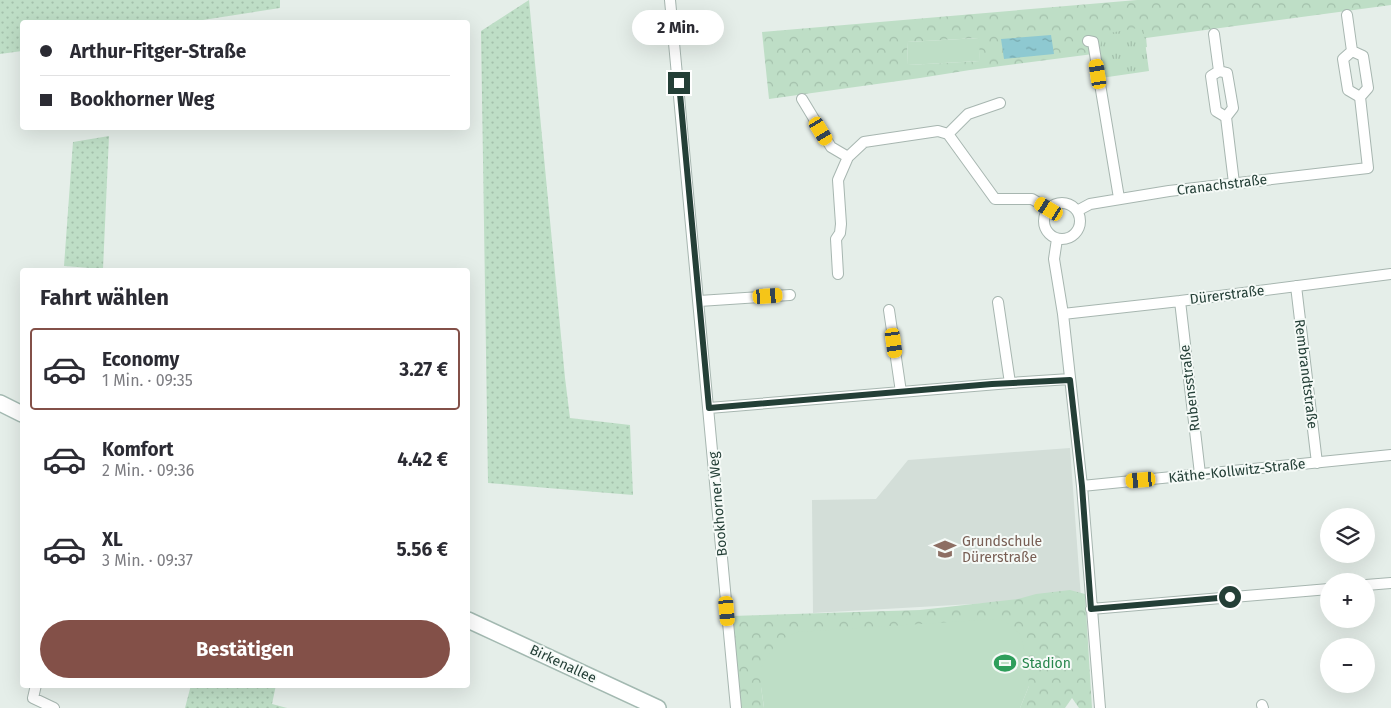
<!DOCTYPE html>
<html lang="de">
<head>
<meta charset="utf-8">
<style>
  body { margin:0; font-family:"Fira Sans",sans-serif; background:#f7f7f7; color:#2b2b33; height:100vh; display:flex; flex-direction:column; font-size:19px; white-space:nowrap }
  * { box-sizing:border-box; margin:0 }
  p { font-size:16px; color:#7c7c81 }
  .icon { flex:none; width:28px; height:28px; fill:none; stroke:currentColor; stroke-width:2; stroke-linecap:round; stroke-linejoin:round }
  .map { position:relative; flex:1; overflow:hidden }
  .drawer { position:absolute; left:20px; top:268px; width:450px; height:420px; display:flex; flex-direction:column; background:#fff; border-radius:5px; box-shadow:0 5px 20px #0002 }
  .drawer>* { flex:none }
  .top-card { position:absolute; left:20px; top:20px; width:450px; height:110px; border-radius:5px; box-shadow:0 5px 20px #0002; display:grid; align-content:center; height:110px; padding:0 20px; background:#fff }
  .controls { position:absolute; left:1320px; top:508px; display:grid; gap:10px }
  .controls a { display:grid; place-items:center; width:55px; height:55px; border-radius:50%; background:#fff; box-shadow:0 5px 20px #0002; font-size:25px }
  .end { position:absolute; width:22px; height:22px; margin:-11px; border:6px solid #243f37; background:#fff; box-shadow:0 0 0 2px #fff }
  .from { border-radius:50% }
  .bubble { position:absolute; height:35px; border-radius:18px; background:#fff; box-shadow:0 5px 20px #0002; font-size:16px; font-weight:700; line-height:35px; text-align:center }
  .car { position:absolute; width:15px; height:30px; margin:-15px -8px; border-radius:6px; box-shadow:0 0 4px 1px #0007; background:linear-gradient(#f5c518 24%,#345 0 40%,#f5c518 0 76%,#345 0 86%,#f5c518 0) }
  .top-card b { display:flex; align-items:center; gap:18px; height:48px; font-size:19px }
  .top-card b+b { border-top:1px solid #e1e1e2 }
  .top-card i { width:12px; height:12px; background:#2b2b33 }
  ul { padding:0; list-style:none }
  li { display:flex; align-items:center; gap:15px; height:82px; margin:0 10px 8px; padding:0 10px; border:2px solid transparent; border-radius:5px }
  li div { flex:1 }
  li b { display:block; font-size:19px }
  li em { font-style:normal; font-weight:700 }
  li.on { border-color:#835048 }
  li>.icon { width:45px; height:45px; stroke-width:1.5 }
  h2 { padding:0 20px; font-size:22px; line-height:60px }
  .button { display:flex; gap:10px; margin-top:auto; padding:10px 20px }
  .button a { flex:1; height:58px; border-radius:30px; background:#835048; color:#fff; font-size:20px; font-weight:700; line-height:58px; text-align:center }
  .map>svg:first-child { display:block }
  .built { fill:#d3ded8 }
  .grass { fill:url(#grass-dots) }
  .forest { fill:url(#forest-crowns); fill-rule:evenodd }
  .park { fill:url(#park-tufts) }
  .pitch { fill:#bedec6 }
  .water { fill:url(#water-ripples) }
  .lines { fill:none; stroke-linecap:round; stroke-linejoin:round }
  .street-casing { stroke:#a7b6b0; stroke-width:12 }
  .secondary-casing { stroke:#a3b9b1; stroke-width:18 }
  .street { stroke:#fff; stroke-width:10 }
  .secondary { stroke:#fff; stroke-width:15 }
  .route { stroke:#243f37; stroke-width:6 }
  .labels { text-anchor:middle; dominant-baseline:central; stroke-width:4; stroke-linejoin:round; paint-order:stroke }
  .street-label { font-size:14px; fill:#243f37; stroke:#f5faf7 }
  .education-label { font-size:14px; fill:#785e54; stroke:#f5faf7; text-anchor:start }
  .leisure-label { font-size:14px; fill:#27864d; stroke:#f5faf7; text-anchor:start }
</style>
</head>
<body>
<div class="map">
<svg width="1391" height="708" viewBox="0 0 1391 708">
  <defs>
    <pattern id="grass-dots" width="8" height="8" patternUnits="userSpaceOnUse" patternTransform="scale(1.25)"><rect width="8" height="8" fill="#bedec6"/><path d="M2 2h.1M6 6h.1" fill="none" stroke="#a3c0ab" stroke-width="1.8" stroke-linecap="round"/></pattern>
    <pattern id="forest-crowns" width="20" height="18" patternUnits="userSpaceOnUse" patternTransform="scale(1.25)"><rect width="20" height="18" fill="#bedec6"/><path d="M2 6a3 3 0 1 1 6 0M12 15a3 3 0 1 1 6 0" fill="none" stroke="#a3c0ab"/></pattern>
    <pattern id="park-tufts" width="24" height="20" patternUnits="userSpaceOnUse" patternTransform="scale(1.25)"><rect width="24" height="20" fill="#bedec6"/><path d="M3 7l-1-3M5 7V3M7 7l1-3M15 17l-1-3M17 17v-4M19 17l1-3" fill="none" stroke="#a3c0ab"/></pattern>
    <pattern id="water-ripples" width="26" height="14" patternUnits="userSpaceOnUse" patternTransform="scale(1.25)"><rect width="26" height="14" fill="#8ec9d1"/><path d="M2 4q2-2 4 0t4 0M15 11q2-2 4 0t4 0" fill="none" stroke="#74a5aa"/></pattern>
  </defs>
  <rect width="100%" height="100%" fill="#e5eee9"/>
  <path class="built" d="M1070,448l11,150 -268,15 -1,-113 64,-1 32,-39z"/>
  <path class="grass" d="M0,0h280v8l-90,14h-168v29l-22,3z
    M529,0l36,378 5,40 60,7 3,70 -145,-12 -7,-452z
    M109,136l-6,133 -39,-3 9,-124z
    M191,685h85l-4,19 15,4h-102z"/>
  <path class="forest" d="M1137,0h254v5l-245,33 1,9 -177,23 -50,8 -151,21 -7,-67zM978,38l2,23 -72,4 -1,-23z
    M1070,590l15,4 7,114h-13l-7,-10 -7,10h-45l9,-22 -268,-19v20l3,21h-24l-9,-92 189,-6 98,-11 18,-5z"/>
  <path class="park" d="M1143,27l6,44 -48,7 -4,-22 7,-22z"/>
  <path class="pitch" d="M979,38l1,23 -72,4 -1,-23z
    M997,619l10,4 13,11 7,26 2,26 -9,22h-256v-1l-3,-20v-20l7,-12 14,-16 16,-7z"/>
  <path class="water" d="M1051,35l3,19 -50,5 -3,-20z"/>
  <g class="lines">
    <g class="street-casing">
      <path id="street" d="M670,0l66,708
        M1214,34l5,37 8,2 6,35 -7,9 8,66
        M1088,41l5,1 26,156
        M1352,51l-9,8 5,31 12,7
        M1219,71l-8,5 5,35 10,6
        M802,99l29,48 17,10
        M948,134l20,-20 32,-11
        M1044 221a18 18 0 1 1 36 0a18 18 0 1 1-36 0Z
        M1077,211l13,-7 79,-13 199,-23 -8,-71 8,-9 -5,-32 -11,-5 -5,-36
        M1057,239l-3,20 9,55
        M838,274l-2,-35 4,-6 1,-9 -3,-44 10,-23 16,-15 74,-11 10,3 47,65h37l17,10
        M1296,286l21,177
        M699,301l91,-6
        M1180,301l20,173
        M998,302l12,81
        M889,310l12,82
        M709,408l301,-25 60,-4
        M1082,486l309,-31
        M1366,585l25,-2
        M1091,609l238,-20
        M36,685l-3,13 21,10
        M1262,705l1,3
        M1100,708l-18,-222 -19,-172 117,-13 211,-27"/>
    </g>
    <g class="secondary-casing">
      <path id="secondary" d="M0,403l22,11
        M468,620l190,88"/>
    </g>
    <use href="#street" class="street"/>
    <use href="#secondary" class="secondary"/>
  </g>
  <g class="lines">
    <path class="route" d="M679,83l30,325 283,-24 78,-4 12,106 9,123 139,-12"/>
  </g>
  <defs>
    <g id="school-bare" transform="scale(1.725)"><path d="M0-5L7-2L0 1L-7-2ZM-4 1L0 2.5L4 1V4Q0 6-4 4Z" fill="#8d6e63" stroke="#f5faf7" stroke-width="2.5" paint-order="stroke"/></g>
    <g id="stadium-bare" transform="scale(1.725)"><path d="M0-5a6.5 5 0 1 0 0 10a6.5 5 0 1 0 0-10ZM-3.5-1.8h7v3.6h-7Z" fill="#2e9e5b" stroke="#f5faf7" stroke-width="2.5" paint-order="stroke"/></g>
  </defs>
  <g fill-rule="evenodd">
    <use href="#school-bare" x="945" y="549"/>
    <use href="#stadium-bare" x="1005" y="663"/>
  </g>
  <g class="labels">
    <g class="street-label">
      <text transform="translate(1222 185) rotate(-7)">Cranachstraße</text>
      <text transform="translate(1227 295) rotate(-7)">Dürerstraße</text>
      <text transform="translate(1306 374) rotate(83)">Rembrandtstraße</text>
      <text transform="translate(1190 388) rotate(-97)">Rubensstraße</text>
      <text transform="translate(1237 471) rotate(-6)">Käthe-Kollwitz-Straße</text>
      <text transform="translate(718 504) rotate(-95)">Bookhorner Weg</text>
      <text transform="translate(563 664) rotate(25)">Birkenallee</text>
    </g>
    <g class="education-label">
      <text x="962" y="541">Grundschule<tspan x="962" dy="16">Dürerstraße</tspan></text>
    </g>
    <g class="leisure-label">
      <text x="1022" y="663">Stadion</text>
    </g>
  </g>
</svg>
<div class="controls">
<a><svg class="icon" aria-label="layers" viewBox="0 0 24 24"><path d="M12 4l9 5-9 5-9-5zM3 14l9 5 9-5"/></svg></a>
<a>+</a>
<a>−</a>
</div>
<i class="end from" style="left:1230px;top:597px"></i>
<i class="end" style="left:679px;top:83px"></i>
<div class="bubble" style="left:632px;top:10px;width:92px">2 Min.</div>
<i class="car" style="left:1098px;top:74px;rotate:351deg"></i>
<i class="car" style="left:821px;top:131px;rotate:149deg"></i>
<i class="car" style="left:1049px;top:209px;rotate:301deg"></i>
<i class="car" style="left:768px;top:296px;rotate:86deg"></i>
<i class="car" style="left:894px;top:343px;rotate:172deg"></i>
<i class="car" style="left:1141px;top:480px;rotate:265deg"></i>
<i class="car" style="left:727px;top:611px;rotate:175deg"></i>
<div class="top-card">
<b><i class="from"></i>Arthur-Fitger-Straße</b>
<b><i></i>Bookhorner Weg</b>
</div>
<section class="drawer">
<h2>Fahrt wählen</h2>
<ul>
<li class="on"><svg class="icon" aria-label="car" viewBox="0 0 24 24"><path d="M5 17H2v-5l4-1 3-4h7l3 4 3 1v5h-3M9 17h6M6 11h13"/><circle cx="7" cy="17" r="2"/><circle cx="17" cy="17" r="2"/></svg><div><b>Economy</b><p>1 Min. · 09:35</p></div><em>3.27 €</em></li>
<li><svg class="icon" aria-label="car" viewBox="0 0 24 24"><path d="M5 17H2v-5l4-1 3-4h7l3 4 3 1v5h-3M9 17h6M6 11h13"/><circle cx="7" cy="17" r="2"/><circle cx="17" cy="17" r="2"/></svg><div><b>Komfort</b><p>2 Min. · 09:36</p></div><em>4.42 €</em></li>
<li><svg class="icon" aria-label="car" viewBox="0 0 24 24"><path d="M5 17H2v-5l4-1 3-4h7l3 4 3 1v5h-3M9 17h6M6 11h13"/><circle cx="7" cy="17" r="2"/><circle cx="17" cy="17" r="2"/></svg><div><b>XL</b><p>3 Min. · 09:37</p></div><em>5.56 €</em></li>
</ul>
<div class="button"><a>Bestätigen</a></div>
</section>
</div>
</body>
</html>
